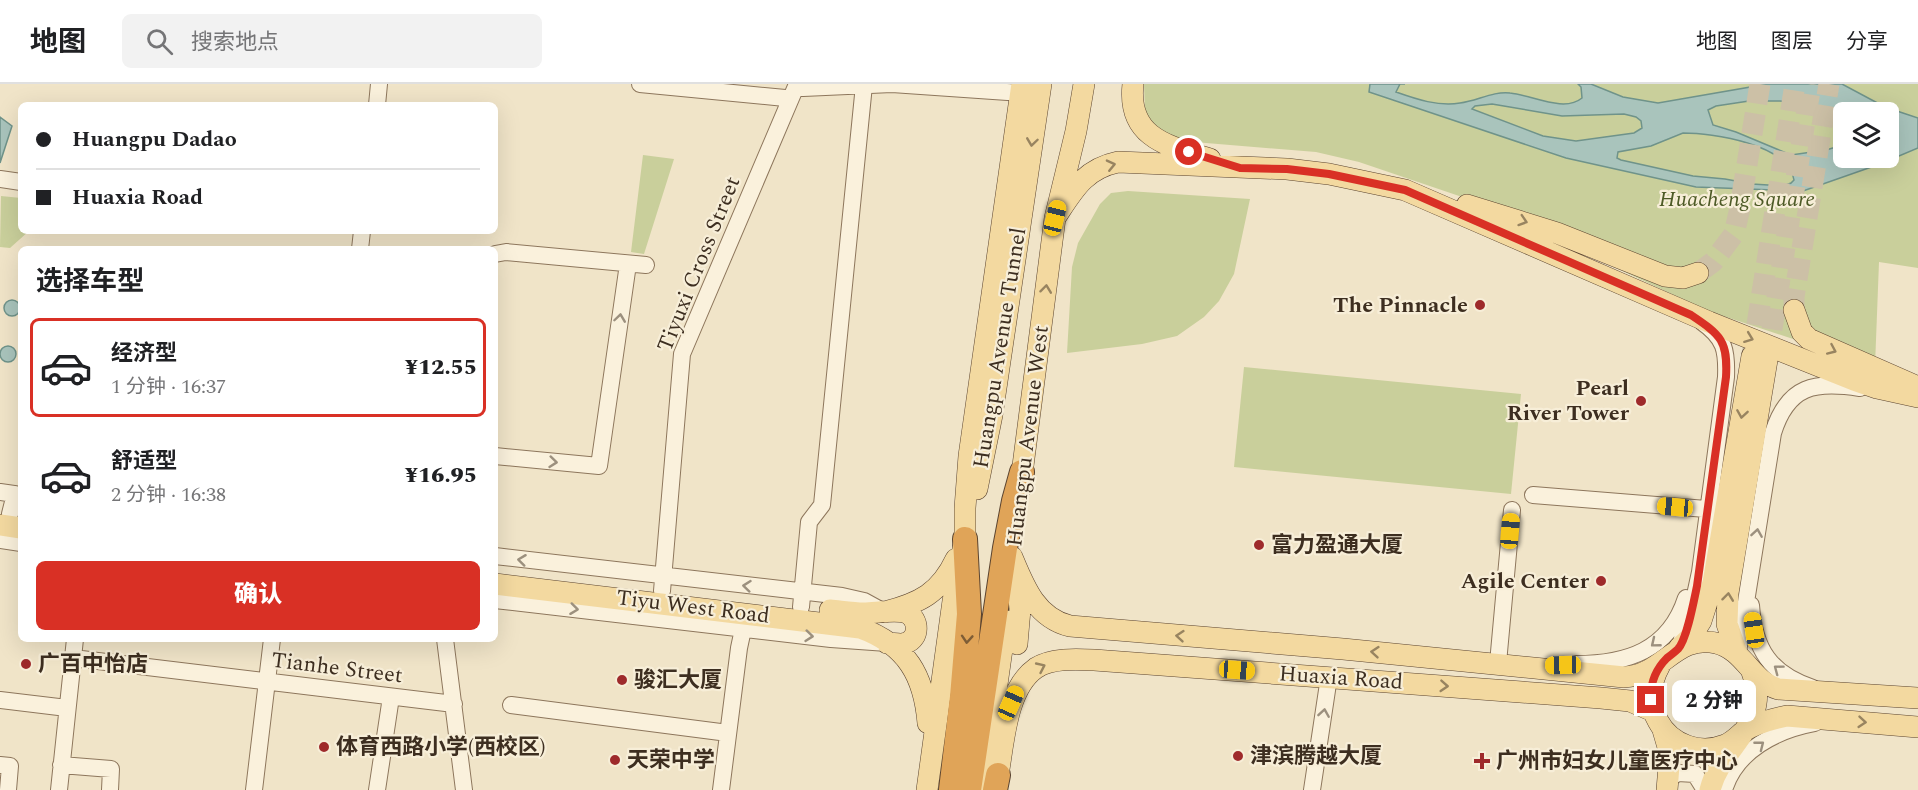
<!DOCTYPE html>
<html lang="zh">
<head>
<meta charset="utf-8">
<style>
  body { margin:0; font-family:Spectral,"Noto Sans SC",serif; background:#f2f2f2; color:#202124; height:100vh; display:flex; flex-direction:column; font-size:22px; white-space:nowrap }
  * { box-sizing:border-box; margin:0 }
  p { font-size:20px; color:#757577 }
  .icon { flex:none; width:33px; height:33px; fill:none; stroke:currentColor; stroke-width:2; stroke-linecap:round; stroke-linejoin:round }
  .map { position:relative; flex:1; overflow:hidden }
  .sheet { position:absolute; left:18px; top:162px; width:480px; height:396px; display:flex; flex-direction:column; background:#fff; border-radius:9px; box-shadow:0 6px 24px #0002 }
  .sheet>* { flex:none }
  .banner { position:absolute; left:18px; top:18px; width:480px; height:132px; border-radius:9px; box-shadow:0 6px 24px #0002; display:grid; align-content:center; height:132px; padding:0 18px; background:#fff }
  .tools { position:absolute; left:1833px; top:18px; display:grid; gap:12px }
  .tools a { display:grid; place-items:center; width:66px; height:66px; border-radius:9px; background:#fff; box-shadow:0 6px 24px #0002; font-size:30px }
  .end { position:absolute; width:27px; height:27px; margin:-14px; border:8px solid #d93025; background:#fff; box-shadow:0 0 0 3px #fff }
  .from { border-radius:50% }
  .bubble { position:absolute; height:42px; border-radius:9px; background:#fff; box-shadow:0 6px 24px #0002; font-size:20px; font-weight:800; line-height:42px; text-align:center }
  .car { position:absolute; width:18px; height:36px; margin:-18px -9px; border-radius:8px; box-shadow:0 0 4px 2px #0007; background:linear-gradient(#f5c518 24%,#345 0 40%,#f5c518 0 76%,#345 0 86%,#f5c518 0) }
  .banner b { display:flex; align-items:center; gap:21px; height:57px; font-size:22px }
  .banner b+b { border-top:2px solid #e0e0e0 }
  .banner i { width:15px; height:15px; background:#202124 }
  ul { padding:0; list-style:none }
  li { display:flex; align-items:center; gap:18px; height:99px; margin:0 12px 9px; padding:0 6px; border:3px solid transparent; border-radius:9px }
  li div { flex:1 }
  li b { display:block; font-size:22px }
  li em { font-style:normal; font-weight:800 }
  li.active { border-color:#d93025 }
  li>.icon { width:54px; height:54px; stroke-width:1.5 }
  h2 { padding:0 18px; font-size:27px; line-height:72px }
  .button { display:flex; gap:12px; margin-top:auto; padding:12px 18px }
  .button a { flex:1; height:69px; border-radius:9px; background:#d93025; color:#fff; font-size:24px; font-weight:800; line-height:69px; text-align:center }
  header { display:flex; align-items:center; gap:36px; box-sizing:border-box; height:84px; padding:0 30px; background:#fff; border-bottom:2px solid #e0e0e0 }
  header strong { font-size:28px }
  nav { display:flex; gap:33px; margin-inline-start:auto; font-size:21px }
  .search { width:420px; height:54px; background:#f2f2f2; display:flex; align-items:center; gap:15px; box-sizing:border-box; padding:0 21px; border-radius:9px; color:#757577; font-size:22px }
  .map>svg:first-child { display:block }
  .green { fill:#c9cf9b; fill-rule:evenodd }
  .water { fill:#a9c4bc; stroke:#6f938a; stroke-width:1.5; fill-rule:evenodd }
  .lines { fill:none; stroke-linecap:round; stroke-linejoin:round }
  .major-tunnel { stroke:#ccc0a6; stroke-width:21; stroke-dasharray:21 10; stroke-linecap:butt }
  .minor-casing { stroke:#8d765c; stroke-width:18 }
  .major-casing { stroke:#5b4430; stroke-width:22 }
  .highway-casing { stroke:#5b4430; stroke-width:26 }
  .minor { stroke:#faf1dc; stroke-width:16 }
  .major { stroke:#f3d9a0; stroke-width:21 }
  .highway { stroke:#e0a458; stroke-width:24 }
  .oneway { stroke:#988460 }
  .oneway2 { stroke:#9c907e }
  .oneway3 { stroke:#7e5d36 }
  .route { stroke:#d93025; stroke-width:8 }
  .poi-dot { fill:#9e2a2b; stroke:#f7eed8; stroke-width:2 }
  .labels { text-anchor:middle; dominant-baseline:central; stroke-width:4.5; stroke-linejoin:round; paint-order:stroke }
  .park-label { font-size:22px; font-style:italic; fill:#4d5a26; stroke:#f7eed8 }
  .street-label { font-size:22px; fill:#3d2e20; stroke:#f7eed8 }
  .poi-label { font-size:22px; font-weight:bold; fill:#3d2e20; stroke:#f7eed8; text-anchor:start }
</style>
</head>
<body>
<header>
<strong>地图</strong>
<div class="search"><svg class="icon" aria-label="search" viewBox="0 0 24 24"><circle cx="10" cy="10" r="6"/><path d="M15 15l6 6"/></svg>搜索地点</div>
<nav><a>地图</a><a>图层</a><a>分享</a></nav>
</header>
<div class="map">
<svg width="1918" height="706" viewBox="0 0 1918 706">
  <rect width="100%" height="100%" fill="#f0e4c8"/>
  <path class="green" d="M1144,0h774v184l-39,-6 -4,104 -167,-55 -237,-111 -112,-38 -43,-10 -134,-11 -23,-9 -14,-20zM1844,28h44v46h-44z
    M643,71l31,4 -30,95 -13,-2z
    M1128,107l122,8 -16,75 -15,27 -15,16 -27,19 -35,8 -75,9 5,-86 6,-24 22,-39 11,-11z
    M1,112l20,2v33h8l-19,17 -10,-1z
    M1244,283l277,27 -10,100 -277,-27z"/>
  <path class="water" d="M1370,0h35h-5l-4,8c20,7 43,15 64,11 17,-2 33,-12 50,-10 22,2 54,20 72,5l-1,-11 -3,-3h13l32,13 35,6 98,-17 1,-2h85l43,23 33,11v30l-38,16 -77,27 -107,-4 -130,-29 -197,-66zM1749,17h31l33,4 30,9 45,-2 1,18 4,2 2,5 -6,2 -1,19h-44l-1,-13 -17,5 -35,5 -55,-23 -23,-7 -5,-15 8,-4zM1492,20l70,12 62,-2 12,3 5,4 1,7 -8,5 -58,8 -33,-5 -71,-27 3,-3zM1683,49c29,0 106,11 111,47l-3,3 -8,3 -31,-2 -27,-5 -32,-3 -72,-16 -4,-2 1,-6 33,-6z
    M0,33l12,9 -12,37z
    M4 224a8 8 0 1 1 16 0a8 8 0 1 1-16 0Z
    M0 270a8 8 0 1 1 16 0a8 8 0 1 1-16 0Z"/>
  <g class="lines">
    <path class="major-tunnel" d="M1698,189l15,-11 21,-28 6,-26 20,-124
      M1794,226v-13l35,-213
      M1752,272l43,-272
      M1767,276l44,-276"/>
    <g class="minor-casing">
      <path id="minor" d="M640,0l145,14
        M803,4l89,-4 129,9
        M377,21l2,-21
        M0,95l21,3
        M360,165l2,-18
        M495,170l11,-2 140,13
        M495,372l104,10 29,-202
        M0,408l21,3
        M1533,411l173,14
        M10,430l5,-20
        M0,456l21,3
        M495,472l347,40 22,5 20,11
        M662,507l20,-237 115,-270
        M495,516l336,39 56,4
        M1751,521c3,44 19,69 62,83
        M801,523l8,-85 13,-17 42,-420
        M445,555l19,151
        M1681,558l13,-42 6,-28 26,-195c1,-26 -1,-39 -24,-55
        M1738,568l35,-219c15,-48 42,-52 87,-45
        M73,574l381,46
        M1498,579l14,-153
        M1576,580c50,0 93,-13 110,-66
        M0,616l67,8
        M511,621l217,28
        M0,681l10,1 -2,24
        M61,681l50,4 -1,21
        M1668,695l10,-6 17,1 10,16
        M59,706l16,-151
        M254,706l18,-151
        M377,706l14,-93
        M721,706l18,-142 6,-28
        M1312,706l17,-113
        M1724,706c12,-40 53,-60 91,-67"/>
    </g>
    <g class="major-casing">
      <path id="major" d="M1133,0c-6,54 35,62 77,75
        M1467,121l90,28 108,43 18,2 15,-5
        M1055,134c18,-27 29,-49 63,-56l169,7 42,5 76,16 304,132 145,58 23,8 41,9
        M1794,226l8,22 7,7 109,48
        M977,405l15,-74 49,-331
        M1020,405l35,-271 21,-87 8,-47
        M0,441l21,3
        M1012,473c12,29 24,61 58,69l273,23 281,28c39,-1 51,-43 92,-34 29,7 35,38 62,46l140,9
        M495,500l365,44c47,17 64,48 68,95
        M830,526c11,1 23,3 34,3 11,0 33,-4 43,0 12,6 13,25 -1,30 -5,2 -13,0 -19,0
        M885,528c35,-9 55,-19 71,-53
        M1017,560l3,-35 -3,-30
        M1679,564l11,-10 11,-17 12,-38 39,-227
        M1737,569l-10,-29 1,-31 39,-233
        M1660,581c-10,18 -13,37 -2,56 13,24 42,34 67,24 8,-3 13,-9 19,-14 13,-8 28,-12 43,-15l131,11
        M1663,646l7,24 -3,36
        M998,691c6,-33 8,-86 38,-107 15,-10 40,-9 58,-8l507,38 29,3 23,10
        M927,706l26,-189 12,-62v-31l4,-52 53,-372
        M982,706l24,-169
        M1710,706c12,-47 62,-65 42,-118"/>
    </g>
    <g class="highway-casing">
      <path id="highway" d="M951,706l11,-93 7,-83 -4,-75
        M969,706l36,-242 9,-47 8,-29
        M995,706l3,-15"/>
    </g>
    <use href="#minor" class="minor"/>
    <use href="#major" class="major"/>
    <use href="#highway" class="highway"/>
  </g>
  <defs><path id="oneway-chevron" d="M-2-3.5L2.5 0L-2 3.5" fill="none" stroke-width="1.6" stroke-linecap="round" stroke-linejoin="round" transform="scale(1.5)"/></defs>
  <g class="oneway">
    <use href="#oneway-chevron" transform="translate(1032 58) rotate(98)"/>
    <use href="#oneway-chevron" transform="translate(1111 81) rotate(-13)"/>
    <use href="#oneway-chevron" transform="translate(1523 137) rotate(18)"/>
    <use href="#oneway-chevron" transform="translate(1046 205) rotate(-83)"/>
    <use href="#oneway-chevron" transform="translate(1749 254) rotate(21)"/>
    <use href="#oneway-chevron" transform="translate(1832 266) rotate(24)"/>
    <use href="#oneway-chevron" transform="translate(1742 330) rotate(99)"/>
    <use href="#oneway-chevron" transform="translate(1728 513) rotate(-83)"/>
    <use href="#oneway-chevron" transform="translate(1180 552) rotate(-175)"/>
    <use href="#oneway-chevron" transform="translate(1375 568) rotate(-175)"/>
    <use href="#oneway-chevron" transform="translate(1041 583) rotate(-25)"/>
    <use href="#oneway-chevron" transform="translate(1444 602) rotate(4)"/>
    <use href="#oneway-chevron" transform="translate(1862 638) rotate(5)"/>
  </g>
  <g class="oneway2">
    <use href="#oneway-chevron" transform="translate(620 234) rotate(-82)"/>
    <use href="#oneway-chevron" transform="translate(553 378) rotate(6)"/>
    <use href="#oneway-chevron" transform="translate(1757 449) rotate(-81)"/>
    <use href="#oneway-chevron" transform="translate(522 476) rotate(-173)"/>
    <use href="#oneway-chevron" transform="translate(747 502) rotate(-174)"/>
    <use href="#oneway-chevron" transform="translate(574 525) rotate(7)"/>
    <use href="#oneway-chevron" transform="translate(809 552) rotate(6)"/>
    <use href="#oneway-chevron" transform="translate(1655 559) rotate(141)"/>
    <use href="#oneway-chevron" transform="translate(1778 585) rotate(-143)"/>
    <use href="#oneway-chevron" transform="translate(1324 629) rotate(-81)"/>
    <use href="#oneway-chevron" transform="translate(1760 661) rotate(-38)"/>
  </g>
  <use class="oneway3" href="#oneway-chevron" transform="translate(967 555) rotate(94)"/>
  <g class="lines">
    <path class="route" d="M1189,68l51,16 47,1 42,5 76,16 286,125c30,20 37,26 35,62l-29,209c-3,14 -10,53 -19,63 -3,3 -7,6 -11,9 -12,12 -17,26 -16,42"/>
  </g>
  <g class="poi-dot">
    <circle cx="1480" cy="221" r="6"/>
    <circle cx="1641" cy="317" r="6"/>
    <circle cx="1259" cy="461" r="6"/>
    <circle cx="1601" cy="497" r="6"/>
    <circle cx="26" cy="580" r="6"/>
    <circle cx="622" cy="596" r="6"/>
    <circle cx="324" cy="663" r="6"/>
    <circle cx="1238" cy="672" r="6"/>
    <circle cx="615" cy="676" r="6"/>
    <path d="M1479 668h6v6h6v6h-6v6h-6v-6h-6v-6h6z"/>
  </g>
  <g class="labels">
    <g class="park-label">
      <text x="1737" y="115">Huacheng Square</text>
    </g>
    <g class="street-label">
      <text transform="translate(699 180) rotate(-68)">Tiyuxi Cross Street</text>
      <text transform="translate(1000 264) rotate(-81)">Huangpu Avenue Tunnel</text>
      <text transform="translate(1028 352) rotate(-83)">Huangpu Avenue West</text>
      <text transform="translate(693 523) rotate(7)">Tiyu West Road</text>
      <text transform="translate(337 584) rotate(7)">Tianhe Street</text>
      <text transform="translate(1341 594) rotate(4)">Huaxia Road</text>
    </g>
    <g class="poi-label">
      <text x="1468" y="221" text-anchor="end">The Pinnacle</text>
      <text x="1629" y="304" text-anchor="end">Pearl<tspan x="1629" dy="25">River Tower</tspan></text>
      <text x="1271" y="461">富力盈通大厦</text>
      <text x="1589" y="497" text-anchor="end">Agile Center</text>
      <text x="38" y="580">广百中怡店</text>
      <text x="634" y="596">骏汇大厦</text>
      <text x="336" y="663">体育西路小学(西校区)</text>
      <text x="1250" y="672">津滨腾越大厦</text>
      <text x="627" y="676">天荣中学</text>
      <text x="1496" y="677">广州市妇女儿童医疗中心</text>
    </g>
  </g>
</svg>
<div class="tools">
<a><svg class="icon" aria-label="layers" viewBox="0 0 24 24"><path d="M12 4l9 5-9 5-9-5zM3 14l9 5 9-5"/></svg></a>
</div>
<i class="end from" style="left:1189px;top:68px"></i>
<i class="end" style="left:1651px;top:616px"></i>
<div class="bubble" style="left:1672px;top:596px;width:84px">2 分钟</div>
<i class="car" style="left:1055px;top:134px;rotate:14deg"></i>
<i class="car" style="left:1675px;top:423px;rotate:275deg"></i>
<i class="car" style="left:1510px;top:447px;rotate:5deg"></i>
<i class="car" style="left:1754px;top:546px;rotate:352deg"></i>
<i class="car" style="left:1563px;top:581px;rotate:269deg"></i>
<i class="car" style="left:1237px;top:586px;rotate:94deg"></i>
<i class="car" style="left:1011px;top:619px;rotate:24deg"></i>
<div class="banner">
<b><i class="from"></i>Huangpu Dadao</b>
<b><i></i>Huaxia Road</b>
</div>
<section class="sheet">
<h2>选择车型</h2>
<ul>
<li class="active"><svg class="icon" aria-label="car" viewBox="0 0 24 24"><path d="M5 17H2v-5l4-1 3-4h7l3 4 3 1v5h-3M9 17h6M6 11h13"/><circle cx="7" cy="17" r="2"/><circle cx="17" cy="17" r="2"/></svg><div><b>经济型</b><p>1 分钟 · 16:37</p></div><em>¥12.55</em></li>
<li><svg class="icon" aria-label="car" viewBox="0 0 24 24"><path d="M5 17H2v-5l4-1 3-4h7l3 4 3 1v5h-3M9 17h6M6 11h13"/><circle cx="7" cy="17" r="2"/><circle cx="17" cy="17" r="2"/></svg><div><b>舒适型</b><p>2 分钟 · 16:38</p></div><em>¥16.95</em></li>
</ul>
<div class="button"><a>确认</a></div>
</section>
</div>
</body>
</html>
